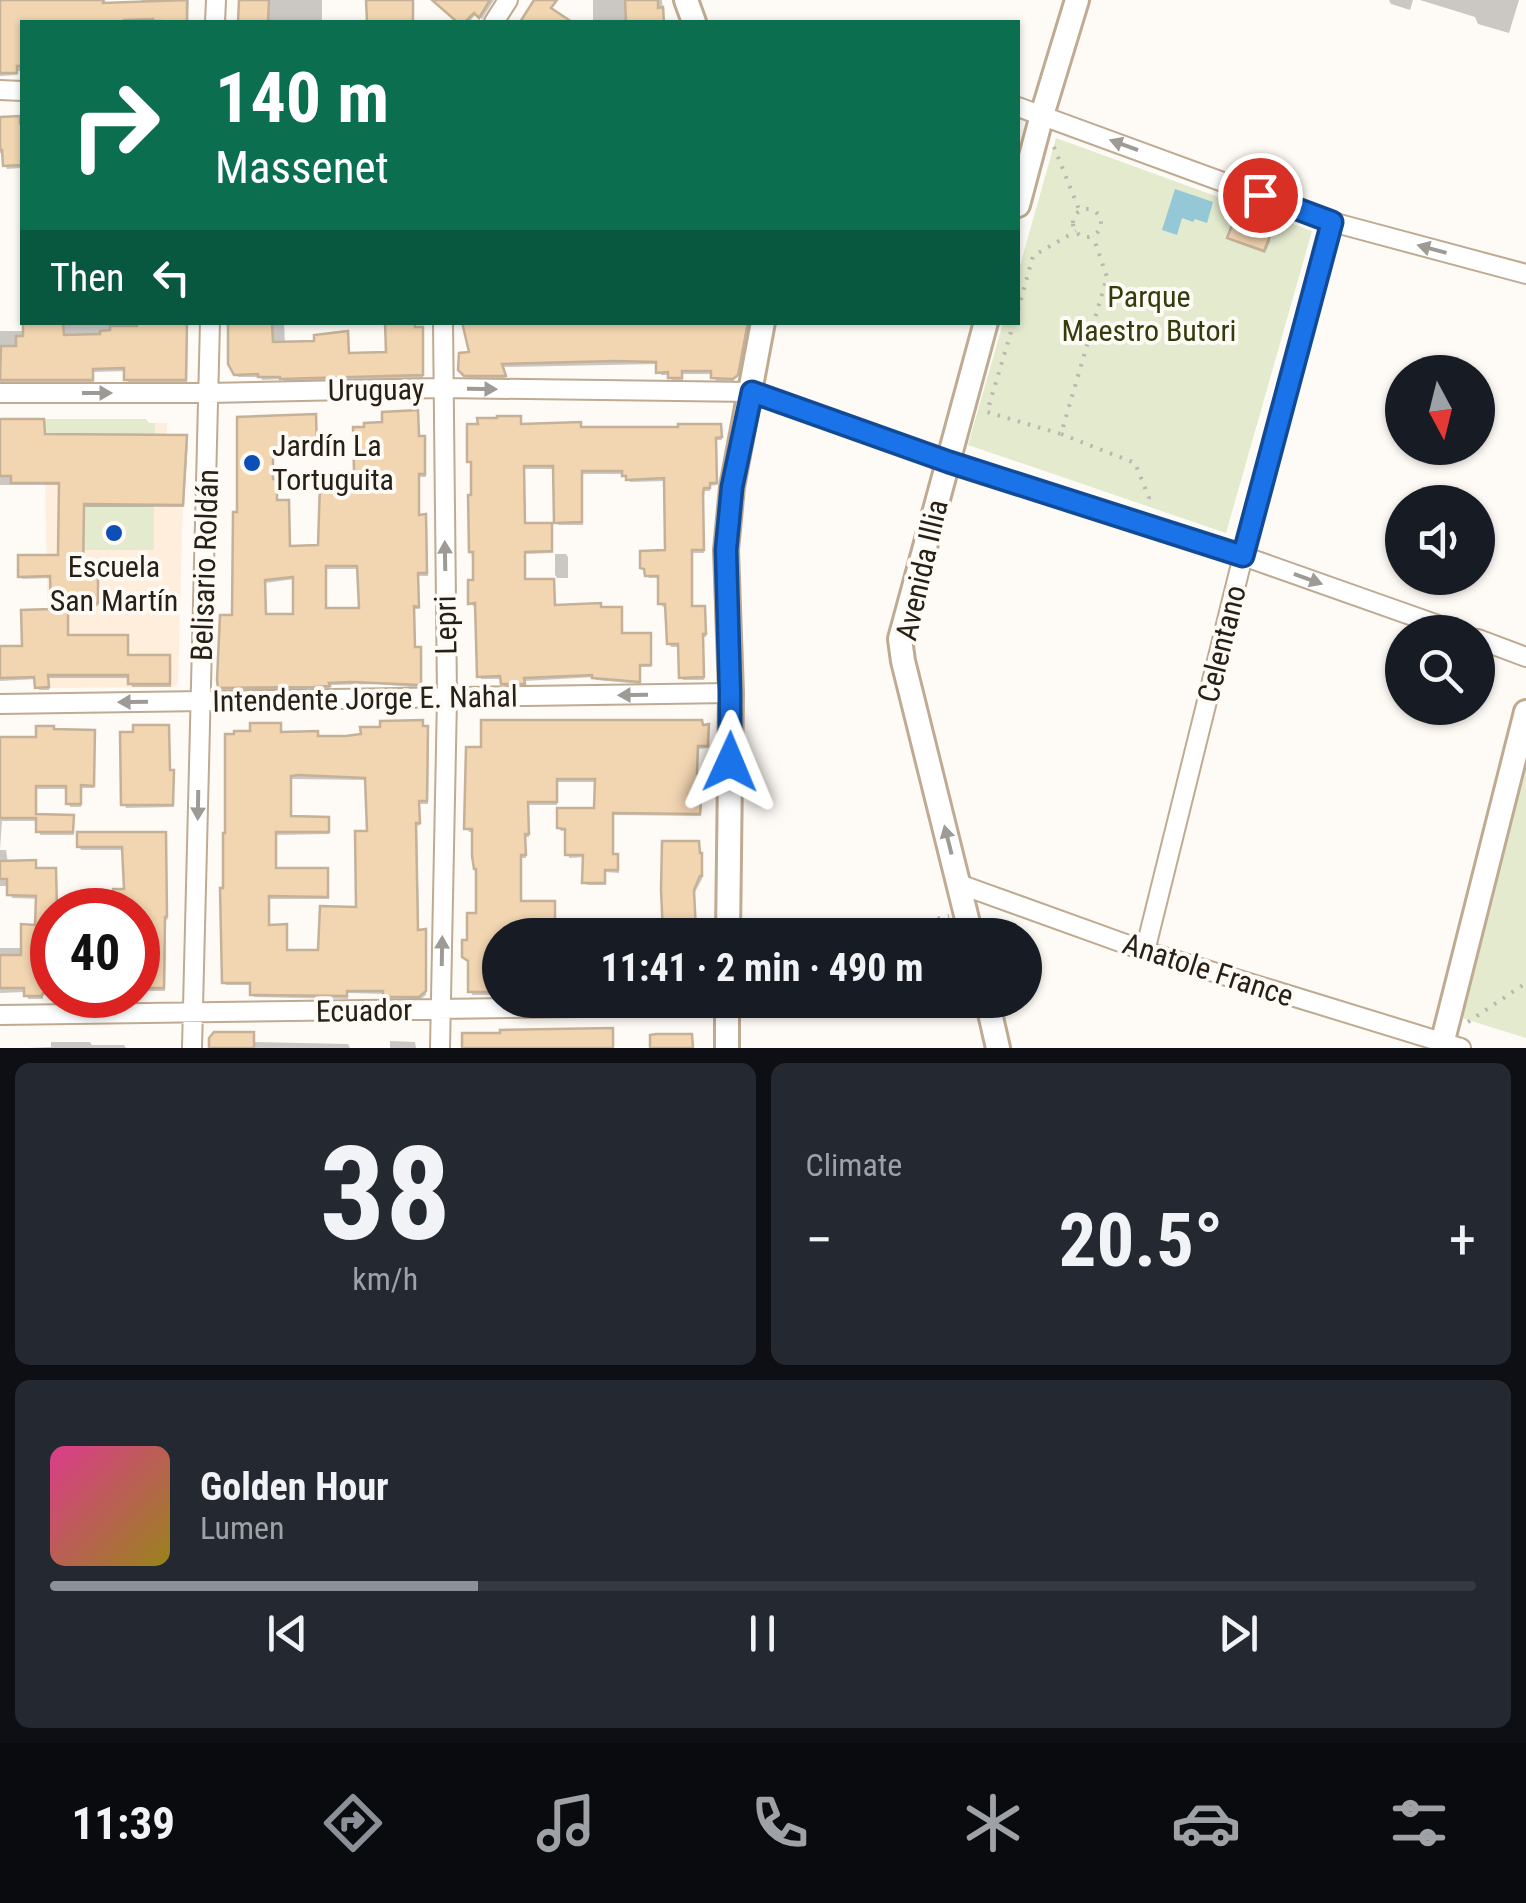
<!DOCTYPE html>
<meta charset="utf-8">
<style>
:root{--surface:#171b24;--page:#242831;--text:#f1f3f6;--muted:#9ea1a6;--line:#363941;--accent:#8c9099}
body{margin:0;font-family:"Roboto Condensed",sans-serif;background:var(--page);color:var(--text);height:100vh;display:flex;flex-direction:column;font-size:38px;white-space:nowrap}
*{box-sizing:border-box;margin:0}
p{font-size:32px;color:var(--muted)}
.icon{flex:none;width:55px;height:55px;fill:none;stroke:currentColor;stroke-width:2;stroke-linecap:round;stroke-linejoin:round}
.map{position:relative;height:1048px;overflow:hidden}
.drawer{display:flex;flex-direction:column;gap:15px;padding:15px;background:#0d0f14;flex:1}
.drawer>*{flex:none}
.hud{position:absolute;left:20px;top:20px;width:1000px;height:305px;border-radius:0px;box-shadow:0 2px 8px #0004;background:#0b6e4f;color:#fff;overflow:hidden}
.needle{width:65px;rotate:173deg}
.fabs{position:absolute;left:1385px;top:355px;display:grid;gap:20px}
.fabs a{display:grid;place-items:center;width:110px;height:110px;border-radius:50%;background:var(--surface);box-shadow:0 2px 8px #0004;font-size:50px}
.speed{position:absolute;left:30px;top:888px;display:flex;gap:20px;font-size:50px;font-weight:700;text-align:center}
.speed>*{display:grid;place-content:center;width:130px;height:130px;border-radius:50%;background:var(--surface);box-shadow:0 2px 8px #0004;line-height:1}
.speed .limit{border:15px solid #d22;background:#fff;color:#111}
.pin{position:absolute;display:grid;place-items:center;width:85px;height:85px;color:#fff;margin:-42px;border:5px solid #fff;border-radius:50%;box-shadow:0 2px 10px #0007}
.me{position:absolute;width:110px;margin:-55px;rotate:1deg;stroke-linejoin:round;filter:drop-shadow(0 0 8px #0008)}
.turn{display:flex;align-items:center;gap:35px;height:210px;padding:0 30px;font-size:45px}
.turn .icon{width:130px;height:130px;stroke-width:2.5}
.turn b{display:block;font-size:70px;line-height:85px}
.then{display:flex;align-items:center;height:95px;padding:0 30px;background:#0003;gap:20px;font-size:38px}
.big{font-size:75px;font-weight:700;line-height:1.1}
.drawer .card{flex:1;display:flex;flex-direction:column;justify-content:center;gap:15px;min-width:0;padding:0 35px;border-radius:15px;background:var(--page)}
.drawer .dial{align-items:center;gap:0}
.dial b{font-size:130px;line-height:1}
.song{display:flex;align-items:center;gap:30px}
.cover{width:120px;height:120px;border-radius:15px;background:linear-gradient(135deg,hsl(330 70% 55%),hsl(50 70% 35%))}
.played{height:10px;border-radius:5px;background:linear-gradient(90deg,var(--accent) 30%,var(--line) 30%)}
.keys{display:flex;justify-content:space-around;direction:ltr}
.heat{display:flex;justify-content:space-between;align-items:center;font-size:55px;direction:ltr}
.drawer .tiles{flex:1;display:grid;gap:15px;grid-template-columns:1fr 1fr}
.card:last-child{grid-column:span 2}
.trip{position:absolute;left:482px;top:918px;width:560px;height:100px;border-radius:50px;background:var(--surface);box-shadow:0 2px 8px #0004;font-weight:700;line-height:100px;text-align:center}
.tab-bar{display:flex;height:160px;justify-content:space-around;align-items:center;background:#090b0e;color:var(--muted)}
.tab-bar .icon{width:70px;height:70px}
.tab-bar .active{color:var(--accent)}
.tab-bar b{font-size:45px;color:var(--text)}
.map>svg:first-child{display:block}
</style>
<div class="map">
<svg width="1526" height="1048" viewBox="0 0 1526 1048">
<rect width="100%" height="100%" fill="#fefaf5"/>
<path fill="#feeedb" d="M44,419h102l3,4h18v12h20v29h-3l-6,219 -4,4 -125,1z"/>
<path fill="#e3eace" d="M1056,138l256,93 -86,302 -258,-88 35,-122 15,-1v-49z
M44,419h102l3,4h6v12l-110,-1z
M84,504l70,1v45h-71z
M1526,759v279l-64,-20z"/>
<path fill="#94c8d6" d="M1175,189l38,13 -6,21 -12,-4 -2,3 -11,-4 -5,17 -15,-5z"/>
<path fill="#0003" fill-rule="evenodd" d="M0,0h105l1,5 36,-1v-4h47l-1,22h-166v49h-5v4l-17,1z
M241,0h81v21h48l-1,-21h45v22h-173z
M433,0h61l-12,19 -6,-5 -7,8h-11z
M593,0h69l2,22h-94l23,-1z
M1389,0h24l-3,10 -19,-6z
M1420,0h99l-10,33 -31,-9 -3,-7z
M0,119h22v49l-15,1 -2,-4v-12h-5z
M1258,220l1,4 -3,9 12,5 2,3 -5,12 -33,-12 -2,-4z
M26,322h162l-1,61h-59l-2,-12 -33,1 1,12 -94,1v-54h26z
M233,322h51l1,22 32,-1 30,-9 3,21 38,-1 34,-25 1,50 -138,3 -2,-3 -21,1 -1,-3h-23l-8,-14z
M746,322l-12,59h-18l-2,-7h-31v7h-11l-2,-6h-9l-2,-11 -157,3 4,12 -38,-1 -7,-9z
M417,412l3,27h3l2,3 1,35h-7v40h6l2,3 1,56h-9v33h-5l1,41h4l2,3 1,35 -45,-4 -47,1v3l-107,3 -2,-4 13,-69 6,-104v-94l75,-3 2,34 -44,1 1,29 3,3 1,19 10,-1 2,4v43l31,-1 20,-62 15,-12 29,-49zM326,569h34l2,41h-35zM295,579l1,37 -30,1 -1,-34z
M520,418l2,8 60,4 138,-4 2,14h-5v45l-7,1v5h-5l-1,6v56h-12l1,55h11l2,3v26h-3l1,43h-21l-2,-3v-30h-10l-2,-4 -1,-36h-5l-2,-3 -1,-26h-11l-6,-10 25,-15 -1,-72 -37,1 -6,-8h-42l1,51h-25l-2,-56h-32l2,57 25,-1 2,3v25l-28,1v28h28l3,25 65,3 2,26h26l2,3v28h-11v17l-43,-4 -2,-3 -70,4v5h-20l-2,-7h-22l-3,-73h-5l-2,-3 4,-21 -4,-31 2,-53 -3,-36z
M0,422h43l2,14 141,1 2,3 -4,67h-100l-1,73 13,1 2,3v22h-29v31h58l1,20h41l2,30h-39l-2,-9h-81v12h-10l-2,-11 -37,2v-32l25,-1 28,-37v-33l-31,1 -1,-3 39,-19 1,-72h-61z
M555,554h11l2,3v21h-11l-2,-3z
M422,723l7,9 -1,72h-8v21l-3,1 2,106h6l2,3 -1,60 -5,4h-34l-2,-5 -37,-1v6l-94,-2 -1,-12h-27l-1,-3 27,-248 27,-9 2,9h36l2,4h27zM292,779l76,1 1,53 -10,76 -38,44 -34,-1 -17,-25 -1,-28h60l-2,-28h-50l-1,-36 53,-1 -2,-14 -36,-2z
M167,727l3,46 4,3v31l-48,1 -2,-4z
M708,727l1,21 -11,1v27h3l2,4 -2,36 -87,-1v42h3l2,3v13l-14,-1 1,13h-19l-2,-28 -16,1 -1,-27h-7l-2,-3 38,-17v-29h-39l-1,23h-29l1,32h-3v21h-4l-1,46h33l2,22h24l2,9h-82l-1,60h-27l-2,-32 -6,-7 14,-41 -3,-83h-6l-2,-4 2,-78z
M55,732l38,1 2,3 -1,52h-12l-1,19h-11l-2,-18h-31v28h36l1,18h-34l-2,-14h-36l-2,29h6l2,13h26l2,8 19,-1 2,30h4l2,4v6h-11v85l11,1 -20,-1v4h-15l-2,-7 -26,1v-45h23l15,-21 1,-28 -27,-1 -2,-12h-10v-150l3,4h36z
M164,834l2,4 2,81 -2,1 -1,71h-27v-81h-36l25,-19 -2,-41h-44l-2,-4z
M698,843l5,16 -1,20 -8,15 2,41h-30l-3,-45z
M253,1035l2,7 93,2 2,4h-139v-9z
M390,1041l25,1 1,6h-26z
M51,1042h39l2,3h32l2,3h-98l23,-1z"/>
<path fill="#f2d5b1" stroke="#c5b198" stroke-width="2.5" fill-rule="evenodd" d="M0,0h103v3l84,-3v22h-26v-1h-8v-2l-29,1v2h-102v44h-5v7h-17z
M239,0h30l-1,22h-30z
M366,0h47v22h-46z
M432,0h58l-11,18 -5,-5 -9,9h-8z
M534,0h23l-6,8 21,14h-52z
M625,0h33v8l5,-1 1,15h-38z
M20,116v7l2,-1v43l-19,1 -1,-16h-2v-33z
M1238,210l21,8 -4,12 15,6 -6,15 -37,-13z
M23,322h40l1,13 36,-1v-3l10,-1v-4h27v-4h50l-1,58h-62v-12l-31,1v11h-93l1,-34h15v-10h7z
M231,322h41l1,20 41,-1v-6l34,-4 1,22 37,-1 -1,-30h30v5h8v48l-143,4v-2h-22v-3l-24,1 -6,-11v-40z
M462,322h286l-10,53 -5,4 -22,-1v-7h-29v7h-14v-6l-12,1v-11l-41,-1 -113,3 4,12h-42l-6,-6 1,-17 10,-1z
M418,410l1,26h6v38h-6v41l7,-1 1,59h-9l1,34 -5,-1 1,41h6v38l-70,-3 -22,1 1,3 -16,1 -96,1 -1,-8 3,-65h12l1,-103h4v-95l79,-3 1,34 -44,1v30h4v21h12l1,46 28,-1 2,-61h19l-1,-12 16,-1 -1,-44h11v-4l18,-1v-10zM326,566h31l2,42h-33zM293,577v37h-27l-1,-34z
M497,416h24v8l60,-2v5h97v-3h43l1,13 -6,1 1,45h-7v5h-6l-1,4 1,58h-12v56h13l1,28h-3l1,43 -25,1 -1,-34h-11l-2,-40h-7v-28h-13l-1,-7 -4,-1v-17l25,-1 -1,-72 -38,2v-4h-4v-5h-40v51l-28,1 -1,-57h-29l1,57h27v28l-27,1v27h29l1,26 46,-2v4h21v26h29v32h-11v17l-48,-4v-3l-68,3 1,6h-24l-1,-8 -23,1 -2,-74 -7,1v-24h5v-28h-4l-1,-57h3v-33h-4v-38h11l-1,-6h20z
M0,419h44l1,15 142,1 -4,70 -99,-1 -1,74h15v25h-30v32h60v20h42v29h-42v-9h-80l1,12 -14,1 -1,-11 -34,1v-32h22l-1,-36 30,-1 -1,-33 -32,1v-22h40l1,-72h-48v-7h-11z
M423,720v6h5l-1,75h-8l1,22h-4l2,107 8,-1v62l-7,6h-36v-6h-36v5l-97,-1v-12h-28l-2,-95h3v-55h2v-99h9v-3h16v-8h31v9l37,-1v5h28l15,-2 -1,-7h20v-6zM298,775l67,3 2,53h-12l1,76 -36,-1 -2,44h-31v-26l-18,1v-29l59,1v-29h-52v-36h53v-15l-38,-1v-40z
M481,720h221l1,5 6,-1 -1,22h-10l-1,28h6l-3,40 -87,-1v41h5v16h-13v13h-23l1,-28h-18v-26l-8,-1v-20h37l1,-29h-38v23h-29l1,32h-4l1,21h-5v46h34v34h-55l-1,57h-31v-31l-6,-4v-17h5v-27h9v-44h-2l-2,-13v-27h-8l2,-82h15z
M133,725h36l1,45h4l-1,35h-52l-1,-73h13z
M36,726h18v3l41,1 -1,56 -13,-1v19h-15v-18h-30v28l38,1 -1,17h-37v-14h-36v-81h36z
M77,832h89l1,84 -2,1 -1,71h-26v-78h-39l1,-16h12l1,-5h11l-2,-42h-45z
M662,841h37l1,12h2v23h-2l-6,14 2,42h-5v2l-28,1 -2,-45z
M36,860v8h20l1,42h-5v83h-9l-1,3h-18v-8h-24v-33h21v-31l14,1 1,-29 -29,-1v-16h-7v-18z
M613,1028v20h-151v-15h38v-3z
M214,1032h40v16h-45v-10z
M656,1034h36l1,14h-43v-13z"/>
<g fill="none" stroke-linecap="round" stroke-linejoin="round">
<g stroke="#bfaa92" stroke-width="22">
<path id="minor" d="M215,22l1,-22
M494,22l14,-22
M0,90l22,1
M1018,107l314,115 194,52
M0,393h209l233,-5 310,4 197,70 294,94 215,76
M1478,639l48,18
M0,704l731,-11
M959,884l186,67 316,97
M1145,951l98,-395 89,-334
M0,1015l727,-10
M192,1048l18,-726
M440,1048l7,-350 -4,-376"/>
</g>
<g stroke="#bfaa92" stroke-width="28">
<path id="tertiary" d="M686,0l8,22
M1018,205l24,-90 35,-115
M728,935l3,-242 -5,-143 6,-63 31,-165
M971,935l-68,-274 -3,-22 86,-317
M727,1000v48
M987,1000l11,48
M1441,1048l85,-336"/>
</g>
<path stroke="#bbb6b0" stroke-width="4" stroke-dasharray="2.5 8" stroke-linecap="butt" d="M1054,147l26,65
M1073 223a14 14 0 1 1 28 0a14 14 0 1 1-28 0Z
M1018,310l15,-54 43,-25
M1014,322l-27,90 74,22 46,-157 -14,-41
M1061,434l74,29 14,35 -3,8
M866,935l83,-19
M1468,1022l58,-39"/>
<use href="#minor" stroke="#fff" stroke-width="18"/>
<use href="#tertiary" stroke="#fff" stroke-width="22"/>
</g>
<defs><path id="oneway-solid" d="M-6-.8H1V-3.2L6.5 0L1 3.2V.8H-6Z" transform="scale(2.5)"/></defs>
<g fill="#9e9b96">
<use href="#oneway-solid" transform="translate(1124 145) rotate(-160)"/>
<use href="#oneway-solid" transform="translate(1432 249) rotate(-165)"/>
<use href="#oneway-solid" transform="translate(482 389) rotate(1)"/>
<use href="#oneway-solid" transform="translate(97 393)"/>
<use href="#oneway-solid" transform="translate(445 556) rotate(-91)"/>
<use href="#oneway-solid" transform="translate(1308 579) rotate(20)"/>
<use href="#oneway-solid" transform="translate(633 695) rotate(179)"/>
<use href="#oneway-solid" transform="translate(133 702) rotate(179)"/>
<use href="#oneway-solid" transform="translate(198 805) rotate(91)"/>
<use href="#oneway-solid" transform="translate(948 840) rotate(-104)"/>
<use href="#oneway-solid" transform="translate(442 951) rotate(-89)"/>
</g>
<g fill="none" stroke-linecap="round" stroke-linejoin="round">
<g stroke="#114b97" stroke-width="25">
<path id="route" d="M730,762v-69l-4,-143 6,-63 20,-95 197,70 294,94 89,-334 -72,-27"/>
</g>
<use href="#route" stroke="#1a73e8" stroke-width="18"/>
</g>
<g fill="#0d4eb9" stroke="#fefaf5" stroke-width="4">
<circle cx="252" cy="463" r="10"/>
<circle cx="114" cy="533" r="10"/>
</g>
<g text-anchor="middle" stroke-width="8" stroke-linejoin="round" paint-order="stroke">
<g font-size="30" fill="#343c0b" stroke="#fefaf5">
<text x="1149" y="307">Parque<tspan x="1149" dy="34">Maestro Butori</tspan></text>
</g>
<g font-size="30" fill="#272016" stroke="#fefaf5">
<text transform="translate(376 390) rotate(-1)" y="10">Uruguay</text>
<text transform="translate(205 565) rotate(-88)" y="10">Belisario Roldán</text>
<text transform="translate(922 570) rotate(-77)" y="10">Avenida Illia</text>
<text transform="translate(446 625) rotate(-91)" y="10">Lepri</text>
<text transform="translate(1222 644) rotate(-76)" y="10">Celentano</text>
<text transform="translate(365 699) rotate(-1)" y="10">Intendente Jorge E. Nahal</text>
<text transform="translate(1208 970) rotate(18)" y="10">Anatole France</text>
<text transform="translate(364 1011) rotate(-1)" y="10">Ecuador</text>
</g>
<g font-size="30" fill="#272016" stroke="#fefaf5" text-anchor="start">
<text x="272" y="456">Jardín La<tspan x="272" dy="34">Tortuguita</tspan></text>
<text x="114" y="577" text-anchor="middle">Escuela<tspan x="114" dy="34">San Martín</tspan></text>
</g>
</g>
</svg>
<div class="fabs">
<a><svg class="needle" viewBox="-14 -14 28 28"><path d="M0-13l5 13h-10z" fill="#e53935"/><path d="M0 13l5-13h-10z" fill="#9ea1a6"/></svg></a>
<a><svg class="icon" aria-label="sound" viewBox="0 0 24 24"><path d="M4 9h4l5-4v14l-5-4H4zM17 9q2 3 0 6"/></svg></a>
<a><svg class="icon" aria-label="search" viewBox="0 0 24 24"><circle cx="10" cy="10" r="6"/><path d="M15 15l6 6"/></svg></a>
</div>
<div class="speed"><div class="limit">40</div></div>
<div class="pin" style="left:1260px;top:195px;background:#d93025"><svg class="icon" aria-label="arrive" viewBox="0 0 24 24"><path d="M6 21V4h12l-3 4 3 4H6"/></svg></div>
<svg class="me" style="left:730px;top:762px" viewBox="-20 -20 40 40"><path d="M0-17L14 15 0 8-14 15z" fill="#1a73e8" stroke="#fff" stroke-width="4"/></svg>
<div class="trip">11:41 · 2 min · 490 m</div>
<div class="hud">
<div class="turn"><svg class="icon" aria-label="right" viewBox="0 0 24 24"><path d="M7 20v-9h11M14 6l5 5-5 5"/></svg><div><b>140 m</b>Massenet</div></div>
<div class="then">Then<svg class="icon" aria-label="left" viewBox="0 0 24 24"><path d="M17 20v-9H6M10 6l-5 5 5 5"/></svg></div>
</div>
</div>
<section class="drawer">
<div class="tiles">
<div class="card dial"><b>38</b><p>km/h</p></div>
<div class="card"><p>Climate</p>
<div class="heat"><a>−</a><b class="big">20.5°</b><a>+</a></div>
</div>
<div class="card">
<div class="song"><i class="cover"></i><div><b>Golden Hour</b><p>Lumen</p></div></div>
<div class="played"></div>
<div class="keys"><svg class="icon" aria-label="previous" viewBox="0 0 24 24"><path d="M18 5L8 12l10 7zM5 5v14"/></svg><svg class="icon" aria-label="pause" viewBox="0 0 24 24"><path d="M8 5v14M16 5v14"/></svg><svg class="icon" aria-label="next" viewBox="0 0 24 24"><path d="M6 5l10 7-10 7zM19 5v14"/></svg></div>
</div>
</div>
</section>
<nav class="tab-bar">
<b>11:39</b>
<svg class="icon active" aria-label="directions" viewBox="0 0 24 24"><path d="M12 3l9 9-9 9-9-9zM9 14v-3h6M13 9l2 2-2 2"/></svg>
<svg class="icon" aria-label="music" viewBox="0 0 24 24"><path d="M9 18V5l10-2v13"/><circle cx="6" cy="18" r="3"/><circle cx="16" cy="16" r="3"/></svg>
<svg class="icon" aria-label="phone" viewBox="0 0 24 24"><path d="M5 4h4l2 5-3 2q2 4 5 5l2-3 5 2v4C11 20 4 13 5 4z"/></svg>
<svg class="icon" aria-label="climate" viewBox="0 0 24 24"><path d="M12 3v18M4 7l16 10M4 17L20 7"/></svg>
<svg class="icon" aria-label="car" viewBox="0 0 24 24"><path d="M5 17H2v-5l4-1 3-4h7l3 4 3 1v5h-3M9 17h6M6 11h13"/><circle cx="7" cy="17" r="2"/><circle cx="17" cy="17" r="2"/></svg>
<svg class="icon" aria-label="filters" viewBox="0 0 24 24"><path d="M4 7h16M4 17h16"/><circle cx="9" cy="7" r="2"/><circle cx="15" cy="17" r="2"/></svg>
</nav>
